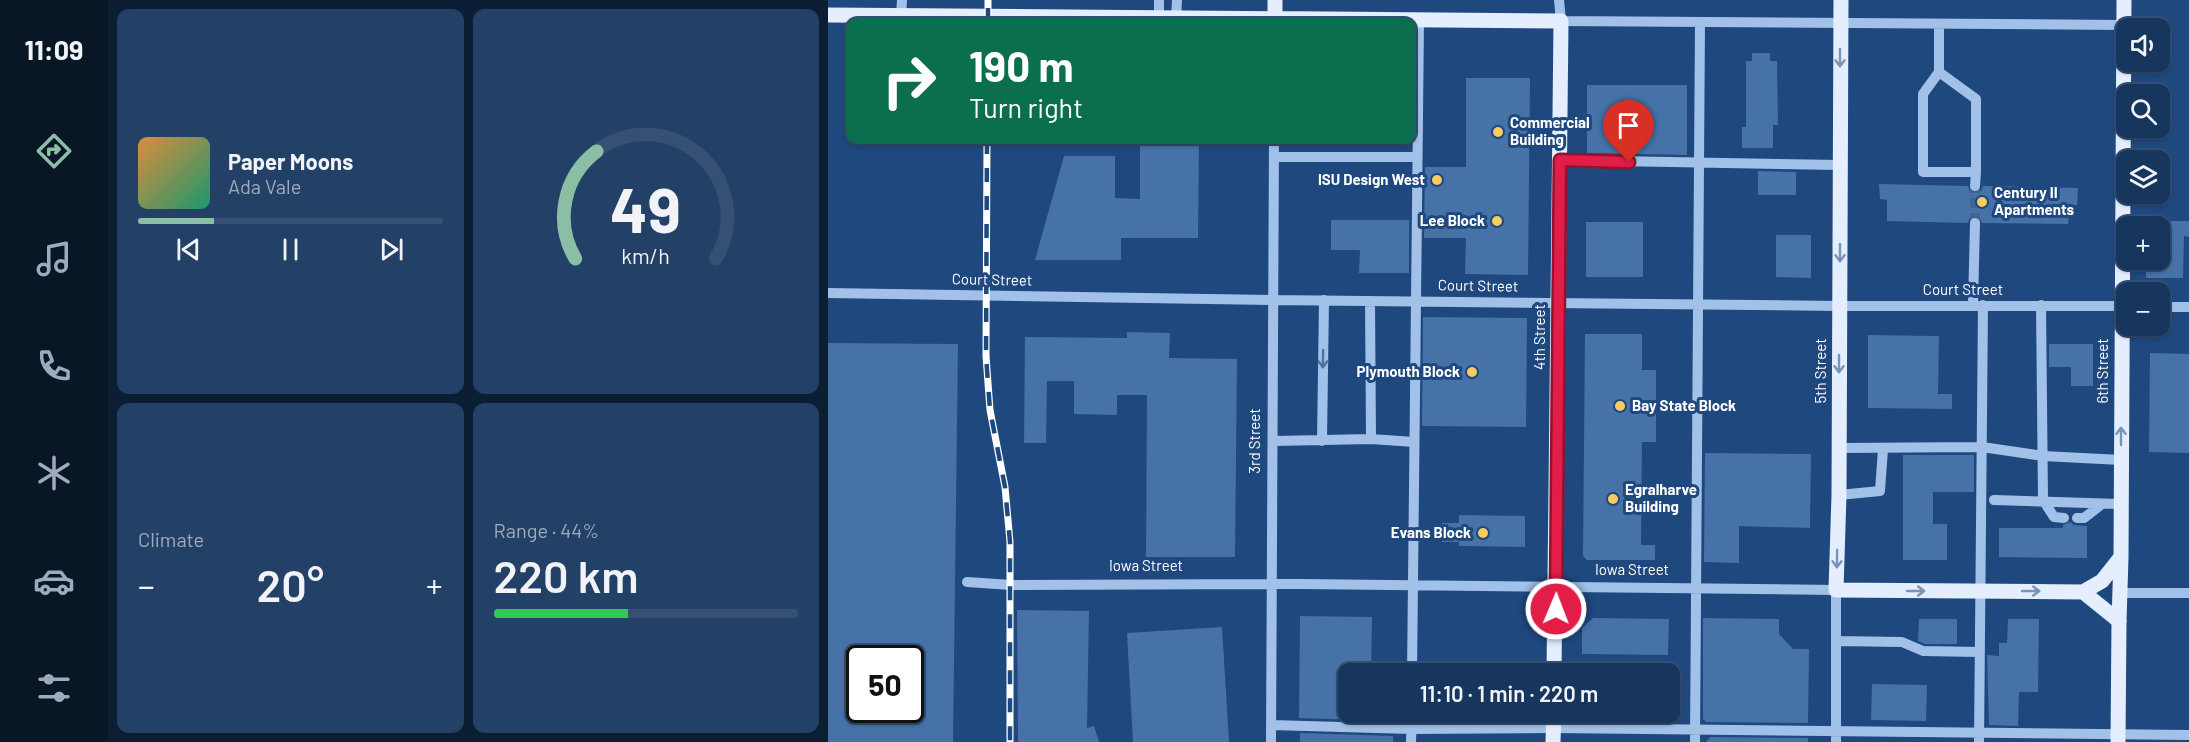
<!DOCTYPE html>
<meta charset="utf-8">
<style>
:root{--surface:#16365e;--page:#234167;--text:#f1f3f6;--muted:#9eabbc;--line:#355073;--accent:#8abfa5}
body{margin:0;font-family:Barlow,sans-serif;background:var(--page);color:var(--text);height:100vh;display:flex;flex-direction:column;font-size:22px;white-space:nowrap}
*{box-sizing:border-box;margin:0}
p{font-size:20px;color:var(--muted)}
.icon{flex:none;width:33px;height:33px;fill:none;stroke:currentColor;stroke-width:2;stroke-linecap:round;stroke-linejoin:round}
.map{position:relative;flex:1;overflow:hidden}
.sheet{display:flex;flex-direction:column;gap:9px;padding:9px;background:#0c1e34;width:720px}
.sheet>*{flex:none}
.guide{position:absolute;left:18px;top:18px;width:570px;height:126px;border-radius:12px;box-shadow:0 2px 4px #0004,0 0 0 2px var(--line);background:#0b6e4f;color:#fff;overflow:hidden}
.fabs{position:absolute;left:1288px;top:18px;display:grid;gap:12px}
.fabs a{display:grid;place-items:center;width:54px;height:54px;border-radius:12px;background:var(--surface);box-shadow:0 2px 4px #0004,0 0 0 2px var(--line);font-size:30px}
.speed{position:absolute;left:18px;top:645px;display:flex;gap:12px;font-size:30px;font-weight:700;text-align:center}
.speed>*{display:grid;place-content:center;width:78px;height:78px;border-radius:50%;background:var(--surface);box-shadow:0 2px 4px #0004,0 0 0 2px var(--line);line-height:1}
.speed .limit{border:3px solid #111;border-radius:9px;background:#fff;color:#111}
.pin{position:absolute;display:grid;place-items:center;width:51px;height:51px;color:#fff;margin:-62px -26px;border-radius:50% 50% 50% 0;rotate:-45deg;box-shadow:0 0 6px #0007}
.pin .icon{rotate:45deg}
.me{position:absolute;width:66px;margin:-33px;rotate:1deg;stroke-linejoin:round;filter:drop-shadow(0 0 4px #0008)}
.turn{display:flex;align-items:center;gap:21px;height:126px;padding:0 24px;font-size:27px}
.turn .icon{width:78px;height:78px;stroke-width:2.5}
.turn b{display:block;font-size:42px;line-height:51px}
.big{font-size:45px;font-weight:600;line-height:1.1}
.sheet .tile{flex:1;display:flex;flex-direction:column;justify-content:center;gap:9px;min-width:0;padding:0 21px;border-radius:12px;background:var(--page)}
.sheet .dial{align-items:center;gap:0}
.dial svg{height:156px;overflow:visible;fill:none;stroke:var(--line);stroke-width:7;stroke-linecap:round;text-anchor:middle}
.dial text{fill:var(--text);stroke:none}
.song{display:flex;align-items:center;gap:18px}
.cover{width:72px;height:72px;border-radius:9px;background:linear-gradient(135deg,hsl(30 70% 55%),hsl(160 70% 35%))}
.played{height:6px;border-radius:3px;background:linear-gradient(90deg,var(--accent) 25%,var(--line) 25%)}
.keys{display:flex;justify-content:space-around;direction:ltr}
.heat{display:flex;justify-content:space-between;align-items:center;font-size:33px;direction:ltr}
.charge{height:9px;border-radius:4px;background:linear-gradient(90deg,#34c759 44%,var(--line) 0)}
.sheet .tiles{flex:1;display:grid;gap:9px;grid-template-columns:repeat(2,1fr)}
.trip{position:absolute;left:510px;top:663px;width:342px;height:60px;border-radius:12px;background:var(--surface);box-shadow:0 2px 4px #0004,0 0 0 2px var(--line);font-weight:600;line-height:60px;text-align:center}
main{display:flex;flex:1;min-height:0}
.menu{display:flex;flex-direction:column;width:108px;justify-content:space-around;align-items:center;background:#091626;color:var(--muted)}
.menu .icon{width:42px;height:42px}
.menu .on{color:var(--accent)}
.menu b{font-size:27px;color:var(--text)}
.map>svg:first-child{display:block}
</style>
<main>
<nav class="menu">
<b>11:09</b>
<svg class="icon on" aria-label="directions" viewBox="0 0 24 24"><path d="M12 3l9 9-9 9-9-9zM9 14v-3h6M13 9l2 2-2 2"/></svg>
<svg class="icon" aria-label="music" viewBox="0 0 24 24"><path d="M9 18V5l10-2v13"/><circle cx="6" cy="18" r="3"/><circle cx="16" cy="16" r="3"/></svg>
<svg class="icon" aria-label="phone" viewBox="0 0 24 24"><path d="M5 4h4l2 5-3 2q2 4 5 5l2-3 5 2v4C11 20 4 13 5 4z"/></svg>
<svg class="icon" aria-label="climate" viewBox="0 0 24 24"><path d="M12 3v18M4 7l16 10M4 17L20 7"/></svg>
<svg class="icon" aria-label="car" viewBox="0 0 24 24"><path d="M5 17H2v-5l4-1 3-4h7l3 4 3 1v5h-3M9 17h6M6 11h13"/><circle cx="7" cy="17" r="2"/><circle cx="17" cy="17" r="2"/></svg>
<svg class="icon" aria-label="filters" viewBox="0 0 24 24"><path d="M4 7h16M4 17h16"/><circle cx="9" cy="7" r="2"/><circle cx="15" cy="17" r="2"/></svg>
</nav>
<section class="sheet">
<div class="tiles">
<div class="tile">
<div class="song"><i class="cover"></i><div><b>Paper Moons</b><p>Ada Vale</p></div></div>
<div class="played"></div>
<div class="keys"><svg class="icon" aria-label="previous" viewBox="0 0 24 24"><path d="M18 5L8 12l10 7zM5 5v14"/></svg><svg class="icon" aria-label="pause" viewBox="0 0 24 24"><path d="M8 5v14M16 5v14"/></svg><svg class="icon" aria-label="next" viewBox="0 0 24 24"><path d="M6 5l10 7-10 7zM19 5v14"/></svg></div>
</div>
<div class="tile dial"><svg viewBox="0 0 100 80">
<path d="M14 69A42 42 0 1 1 86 69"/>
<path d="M14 69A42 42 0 0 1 25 14" stroke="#8abfa5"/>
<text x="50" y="56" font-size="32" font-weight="700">49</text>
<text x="50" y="72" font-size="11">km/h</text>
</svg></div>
<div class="tile"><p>Climate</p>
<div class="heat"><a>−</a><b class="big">20°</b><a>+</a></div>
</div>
<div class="tile"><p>Range · 44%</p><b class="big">220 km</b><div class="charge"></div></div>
</div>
</section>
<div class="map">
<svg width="1361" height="742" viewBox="0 0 1361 742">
<rect width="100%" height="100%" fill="#1e487e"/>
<path fill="#4672a8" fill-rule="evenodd" d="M924,53h18v8h7l1,64h-5v23h-31v-21h4v-66h6z
M638,78h64l-2,197 -63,-1 1,-36h-42l1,-71h41z
M759,85h100v70l-100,-2z
M312,140h59l-1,98h-77v22h-86l29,-104h51v42l25,1z
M930,171l38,1v23h-38z
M1051,184l89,2 2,6 5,1 6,-2 2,-5 95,2 -1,17h-7l-2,19 -86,-1 -3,-6 -4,-1 -6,3 -1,4 -81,-2v-21l-7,-1z
M503,220h78v53h-50l1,-23h-29z
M1332,221h29v16l-5,-1 -1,42h-37v-18h14z
M758,222h57v55h-57z
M948,235h35v43l-35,-1z
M595,317l104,1 -1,109 -104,-1z
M299,332l43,1 -1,25 68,1 -2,198h-89l1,-162h-30v20l-43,-1v-33h-27l-1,62h-22l1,-106 102,1z
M757,334h57v36h14v72h-14l-1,103h14v15h-68l-4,-4z
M1040,335l71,1 -1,58h14v15l-84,-1z
M0,343l130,1 -5,398h-125zM32,658h50v52h-50z
M1221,344h44v42h-22v-19h-22z
M1322,353l39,1v99l-40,-1z
M877,453l106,1 -1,74 -71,-2v37l-35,-1z
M1075,455h71v37h-41v32h14v36h-44z
M631,515l66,1v31l-66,-1v-4h-17v-19h17z
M1242,522l4,3 13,1v32l-88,-1v-29h64v-3z
M189,610l72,1 -2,117 7,-2 5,16h-81z
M472,616l72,1 -1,57h-23v38h45v9l-94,-3z
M765,618l76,1 -1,36 -86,-1v-26z
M875,618l76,1v15l14,15h16l-1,74 -102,-1 -3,-3z
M1091,619h38v25h-32l-7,-3z
M1180,619h31l-1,73h-19l-1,34 -29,-1 -2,-70 12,1v-13h8z
M394,627l7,115h-96l-6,-109z
M1044,684l55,1 -1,36 -55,-1z
M472,733l93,3v6h-93z
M882,737l98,1v4h-102z"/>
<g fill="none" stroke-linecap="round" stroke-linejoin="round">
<path stroke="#406391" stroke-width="10" stroke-dasharray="10 5" stroke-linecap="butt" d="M1147,223v-37"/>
<path stroke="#a2c1e8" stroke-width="10" d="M731,0l2,21 563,4
M73,16l1,-16
M331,19v-19
M348,19l1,-19
M1111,72l37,27v73h-53v-78l16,-22v-48
M446,157h143
M732,160l280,5
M1147,186l1,-14
M0,293l445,7 566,6h288
M542,301l1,138 43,3
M1145,305l2,-82
M1213,305l2,195 11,17 10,1
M1332,307h29
M445,441l98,-2
M494,441l2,-141
M1011,448l143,-1 61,9 78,4
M1011,495l41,-4 3,-42
M1166,500l126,4
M1249,518h7l18,-14
M139,582l44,3 290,-1 535,6v152
M1292,593h69
M1008,641l66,1 21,9 57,1
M584,674l7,-653
M443,725l140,4 142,-1 636,7
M443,742l3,-602
M583,742l1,-30
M867,742l5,-720
M1151,742l4,-437"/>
<path stroke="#e4eefe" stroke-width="15" d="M1013,0l-2,495 -3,95 247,2 19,-11 19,-24
M0,15l733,6 -7,653
M447,20v-20
M1255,592l36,29
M1291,621l2,-64 3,-557
M725,742l1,-30"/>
<g stroke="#fff" stroke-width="7">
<path id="rail" d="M160,22v-22
M159,140l-1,216 4,54 15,77 5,55v200"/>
</g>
<use href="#rail" stroke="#1e487e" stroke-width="4.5" stroke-dasharray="14" stroke-linecap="butt"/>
<path stroke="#e4eefe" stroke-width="15" d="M1290,742l1,-121"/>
</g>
<defs><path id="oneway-shaft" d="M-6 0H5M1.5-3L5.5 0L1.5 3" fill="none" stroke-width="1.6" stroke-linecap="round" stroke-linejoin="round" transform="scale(1.5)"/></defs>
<g stroke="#7793b8">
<use href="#oneway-shaft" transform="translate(1012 58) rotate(90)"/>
<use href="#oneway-shaft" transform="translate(1012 253) rotate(90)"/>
<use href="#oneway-shaft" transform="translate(1011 364) rotate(90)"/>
<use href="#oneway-shaft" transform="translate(1293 436) rotate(-90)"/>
<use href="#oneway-shaft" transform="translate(1009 559) rotate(91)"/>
<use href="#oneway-shaft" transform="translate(1088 591)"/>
<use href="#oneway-shaft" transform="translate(1203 591)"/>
</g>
<use stroke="#4c72a3" href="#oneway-shaft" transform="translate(495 359) rotate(91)"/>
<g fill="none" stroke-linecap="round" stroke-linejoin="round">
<g stroke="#92132f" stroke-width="15">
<path id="route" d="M728,609l4,-449 69,2"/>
</g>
<use href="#route" stroke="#e11d48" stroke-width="10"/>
</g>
<g fill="#f7cc61" stroke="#1e487e" stroke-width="2">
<circle cx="670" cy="132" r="6"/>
<circle cx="609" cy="180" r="6"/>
<circle cx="1154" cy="202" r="6"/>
<circle cx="669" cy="221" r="6"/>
<circle cx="644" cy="372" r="6"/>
<circle cx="792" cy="406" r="6"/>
<circle cx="785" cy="499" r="6"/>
<circle cx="655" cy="533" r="6"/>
</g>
<g text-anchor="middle" stroke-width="6" stroke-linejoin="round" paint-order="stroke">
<g font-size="15" font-weight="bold" fill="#fff" stroke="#1e487e" text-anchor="start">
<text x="682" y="128">Commercial<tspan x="682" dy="17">Building</tspan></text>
<text x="597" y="185" text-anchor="end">ISU Design West</text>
<text x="1166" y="198">Century II<tspan x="1166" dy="17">Apartments</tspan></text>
<text x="657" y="226" text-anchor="end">Lee Block</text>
<text x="632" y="377" text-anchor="end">Plymouth Block</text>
<text x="804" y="411">Bay State Block</text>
<text x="797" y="495">Egralharve<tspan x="797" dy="17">Building</tspan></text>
<text x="643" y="538" text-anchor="end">Evans Block</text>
</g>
<g font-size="15" fill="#fff" stroke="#1e487e">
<text transform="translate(164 280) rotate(1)" y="5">Court Street</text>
<text transform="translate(650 286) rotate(1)" y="5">Court Street</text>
<text x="1135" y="295">Court Street</text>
<text transform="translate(712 337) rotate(-90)" y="5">4th Street</text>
<text transform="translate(993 371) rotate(-90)" y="5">5th Street</text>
<text transform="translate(1275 371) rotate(-90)" y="5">6th Street</text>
<text transform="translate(427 441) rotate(-90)" y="5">3rd Street</text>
<text x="318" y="571">Iowa Street</text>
<text x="804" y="575">Iowa Street</text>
</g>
</g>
</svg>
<div class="fabs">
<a><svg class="icon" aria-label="sound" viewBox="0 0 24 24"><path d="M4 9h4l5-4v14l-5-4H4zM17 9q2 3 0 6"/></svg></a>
<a><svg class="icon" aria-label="search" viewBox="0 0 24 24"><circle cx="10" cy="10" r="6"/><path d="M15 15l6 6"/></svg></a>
<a><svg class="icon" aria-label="layers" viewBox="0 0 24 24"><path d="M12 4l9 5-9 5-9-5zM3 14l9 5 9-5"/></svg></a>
<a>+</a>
<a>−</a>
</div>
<div class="speed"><div class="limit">50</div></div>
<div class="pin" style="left:801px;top:162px;background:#d93025"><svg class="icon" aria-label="arrive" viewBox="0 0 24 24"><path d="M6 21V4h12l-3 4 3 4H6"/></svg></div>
<svg class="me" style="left:728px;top:609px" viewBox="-20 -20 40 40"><circle r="17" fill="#e11d48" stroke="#fff" stroke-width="3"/><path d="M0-11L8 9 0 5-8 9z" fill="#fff"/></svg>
<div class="trip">11:10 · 1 min · 220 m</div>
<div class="guide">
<div class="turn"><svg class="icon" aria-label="right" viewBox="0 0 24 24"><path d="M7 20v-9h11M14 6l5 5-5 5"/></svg><div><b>190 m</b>Turn right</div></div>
</div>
</div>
</main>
